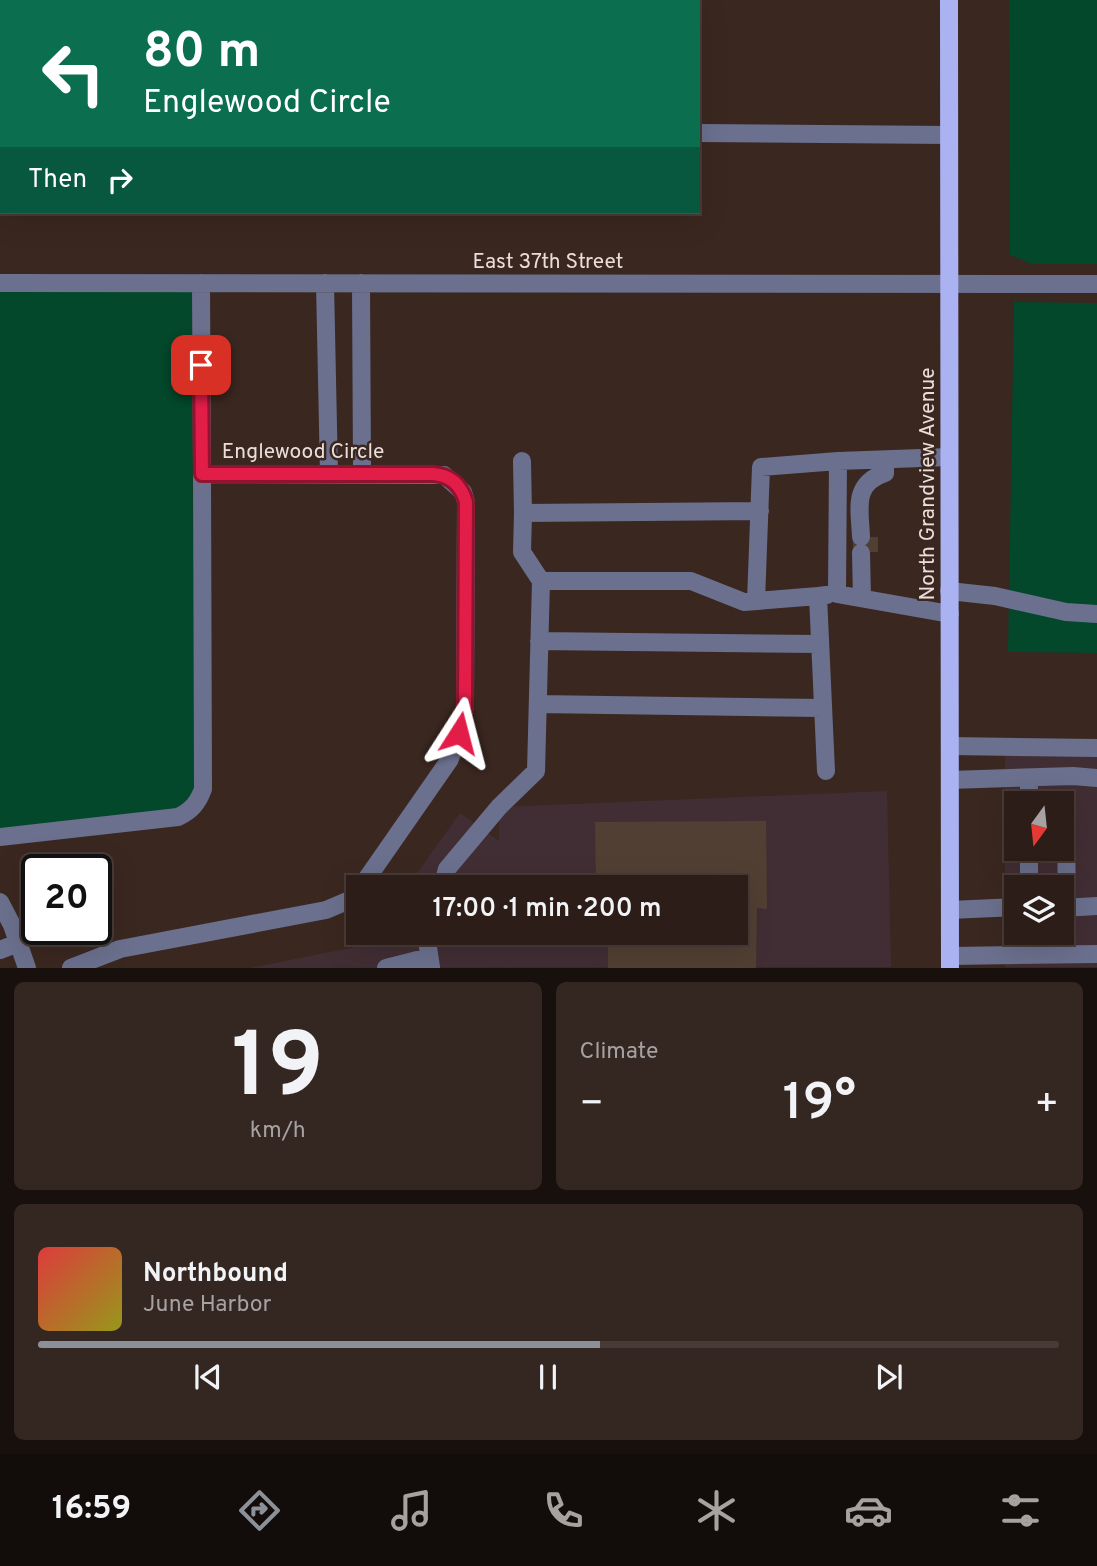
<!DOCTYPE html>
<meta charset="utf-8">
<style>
:root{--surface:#2c1d18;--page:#342621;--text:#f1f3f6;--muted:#a6a2a2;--line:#483b37;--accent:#8c9099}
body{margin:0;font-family:Overpass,sans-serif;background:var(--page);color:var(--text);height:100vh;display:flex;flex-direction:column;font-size:26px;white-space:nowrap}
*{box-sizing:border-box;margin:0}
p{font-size:23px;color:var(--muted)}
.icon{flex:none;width:38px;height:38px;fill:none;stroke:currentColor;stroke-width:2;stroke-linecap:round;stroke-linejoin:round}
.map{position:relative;height:968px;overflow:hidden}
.drawer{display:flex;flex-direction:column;gap:14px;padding:14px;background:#18100d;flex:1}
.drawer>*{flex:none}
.guide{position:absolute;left:0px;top:0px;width:700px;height:214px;box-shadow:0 7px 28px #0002,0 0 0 2px var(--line);background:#0b6e4f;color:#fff;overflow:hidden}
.needle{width:46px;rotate:195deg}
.controls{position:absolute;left:1004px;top:791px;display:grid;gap:14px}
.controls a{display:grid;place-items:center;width:70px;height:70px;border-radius:0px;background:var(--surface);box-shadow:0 7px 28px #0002,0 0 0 2px var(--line);font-size:35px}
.speed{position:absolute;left:21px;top:854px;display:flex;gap:14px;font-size:35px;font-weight:700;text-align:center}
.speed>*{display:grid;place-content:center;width:91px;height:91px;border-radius:50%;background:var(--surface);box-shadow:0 7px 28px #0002,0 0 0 2px var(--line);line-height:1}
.speed .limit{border:4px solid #111;border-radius:10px;background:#fff;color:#111}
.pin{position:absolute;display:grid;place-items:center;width:60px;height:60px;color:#fff;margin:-30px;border-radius:14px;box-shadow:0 4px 10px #0006}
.me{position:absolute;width:77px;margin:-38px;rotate:9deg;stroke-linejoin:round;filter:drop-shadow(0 0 5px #0008)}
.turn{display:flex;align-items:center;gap:24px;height:147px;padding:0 28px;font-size:32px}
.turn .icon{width:91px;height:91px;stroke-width:2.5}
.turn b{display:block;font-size:49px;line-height:60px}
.then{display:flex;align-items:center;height:66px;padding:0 28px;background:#0003;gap:14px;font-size:26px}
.big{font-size:52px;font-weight:600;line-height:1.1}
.drawer .card{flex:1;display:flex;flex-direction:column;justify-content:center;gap:10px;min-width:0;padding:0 24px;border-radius:10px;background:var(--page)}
.drawer .dial{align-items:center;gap:0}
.dial b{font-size:91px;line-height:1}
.song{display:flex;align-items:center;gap:21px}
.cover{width:84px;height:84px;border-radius:10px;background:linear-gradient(135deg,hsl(0 70% 55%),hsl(60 70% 35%))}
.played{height:7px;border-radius:4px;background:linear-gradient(90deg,var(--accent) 55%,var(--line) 55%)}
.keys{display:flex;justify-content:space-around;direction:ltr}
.heat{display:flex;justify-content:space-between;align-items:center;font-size:38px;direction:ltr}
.drawer .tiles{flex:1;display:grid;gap:14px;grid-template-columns:1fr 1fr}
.card:last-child{grid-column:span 2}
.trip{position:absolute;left:346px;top:875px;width:402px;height:70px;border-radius:0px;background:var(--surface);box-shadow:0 7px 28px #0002,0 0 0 2px var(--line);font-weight:600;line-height:70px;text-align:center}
.tabs{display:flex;height:112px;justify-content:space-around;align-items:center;background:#120c0a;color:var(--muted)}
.tabs .icon{width:49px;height:49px}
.tabs .current{color:var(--accent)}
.tabs b{font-size:32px;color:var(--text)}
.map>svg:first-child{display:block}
</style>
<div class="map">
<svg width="1097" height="968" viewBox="0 0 1097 968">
<rect width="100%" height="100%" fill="#3a2720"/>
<path fill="#412e34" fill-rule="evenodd" d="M1005,744h92v223h-92zM1017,803h45v46h-45zM1017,887h45v46h-45z
M887,791l4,176 -641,1 115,-23 9,-12h363v-46h-330l53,-74 39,28v-34z"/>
<path fill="#03482b" d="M1009,0h88v264h-65l-22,-9z
M0,283h192l2,531 -194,23z
M1014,302l83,1v350l-89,-1z"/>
<path fill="#513f33" d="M853,537h25v15h-25z
M766,821l1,88 -10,-1 -1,60h-148v-35h129v-46h-141l-1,-65z"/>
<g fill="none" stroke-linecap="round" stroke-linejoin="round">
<path stroke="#6b708e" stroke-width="18" d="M0,132h2
M698,133l251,2
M0,283l1097,1
M201,283l1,191
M325,283l4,192
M361,283l1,191
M949,457l-111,4 -1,133 113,20
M522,461l1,52
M861,537c-1,-28 -9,-53 24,-64v-13
M861,553l1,45
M541,581l-19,-29 1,-39 237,-2
M949,591l46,5 71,16 31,2
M756,601l5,-134 77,-6
M539,641l281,3
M538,704l285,4
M950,746l147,2
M826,771l-8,-175 9,-1
M1029,778v25
M950,780l123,-4 24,2
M1066,826l1,83
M0,837l178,-20c13,-6 20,-14 25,-28l-1,-315 242,1 19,17 3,10 -1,204 -6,26 -9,27 -89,128
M1029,849v38
M442,887l5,-18 52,-62 37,-36 5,-190h150l53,21 74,-6
M0,902l12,23 15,43
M1062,908l35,-2
M950,910l67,-3
M429,933l-2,8 4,26
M0,950l18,-7
M950,956l147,-2
M71,968l49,-19 206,-39 26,-11 7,-9
M386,968l43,-11"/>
<path stroke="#aab2f1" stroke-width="18" d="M949,0l1,968"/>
</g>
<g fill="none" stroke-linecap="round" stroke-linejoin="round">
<g stroke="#92132f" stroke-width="18">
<path id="route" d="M201,365l1,109h231c17,1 28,11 33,28l-1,204 -6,27"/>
</g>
<use href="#route" stroke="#e11d48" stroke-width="12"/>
</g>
<g text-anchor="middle" stroke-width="5" stroke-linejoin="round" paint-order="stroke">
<g font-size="21" fill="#ebdeda" stroke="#3a2720">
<text x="548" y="268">East 37th Street</text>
<text x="303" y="458">Englewood Circle</text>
<text transform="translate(927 484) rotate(-90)" y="7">North Grandview Avenue</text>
</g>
</g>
</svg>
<div class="controls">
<a><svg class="needle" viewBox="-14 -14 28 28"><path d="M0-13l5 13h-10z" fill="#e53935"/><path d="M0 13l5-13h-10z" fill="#a6a2a2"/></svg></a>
<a><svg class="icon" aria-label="layers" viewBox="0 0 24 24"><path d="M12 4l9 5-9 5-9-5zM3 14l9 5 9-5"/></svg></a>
</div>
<div class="speed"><div class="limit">20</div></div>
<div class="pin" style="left:201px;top:365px;background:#d93025"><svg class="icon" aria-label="arrive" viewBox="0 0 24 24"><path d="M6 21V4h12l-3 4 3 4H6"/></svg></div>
<svg class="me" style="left:459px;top:733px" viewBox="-20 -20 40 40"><path d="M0-17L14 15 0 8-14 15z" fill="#e11d48" stroke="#fff" stroke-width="4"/></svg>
<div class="trip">17:00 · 1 min · 200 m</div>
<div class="guide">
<div class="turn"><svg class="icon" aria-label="left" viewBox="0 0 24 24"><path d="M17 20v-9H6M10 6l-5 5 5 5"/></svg><div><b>80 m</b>Englewood Circle</div></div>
<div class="then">Then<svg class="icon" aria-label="right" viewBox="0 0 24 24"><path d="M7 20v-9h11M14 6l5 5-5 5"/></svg></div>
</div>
</div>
<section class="drawer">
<div class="tiles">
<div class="card dial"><b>19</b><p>km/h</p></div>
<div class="card"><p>Climate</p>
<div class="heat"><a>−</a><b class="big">19°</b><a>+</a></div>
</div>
<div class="card">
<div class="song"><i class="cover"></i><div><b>Northbound</b><p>June Harbor</p></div></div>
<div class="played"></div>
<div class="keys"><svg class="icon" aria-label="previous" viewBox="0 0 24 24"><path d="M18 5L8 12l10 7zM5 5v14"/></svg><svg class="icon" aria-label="pause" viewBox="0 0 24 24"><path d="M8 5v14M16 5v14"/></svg><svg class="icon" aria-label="next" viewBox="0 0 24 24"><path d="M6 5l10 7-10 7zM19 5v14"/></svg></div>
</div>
</div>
</section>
<nav class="tabs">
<b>16:59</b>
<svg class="icon current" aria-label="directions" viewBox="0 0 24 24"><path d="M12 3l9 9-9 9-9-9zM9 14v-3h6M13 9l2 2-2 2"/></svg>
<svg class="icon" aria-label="music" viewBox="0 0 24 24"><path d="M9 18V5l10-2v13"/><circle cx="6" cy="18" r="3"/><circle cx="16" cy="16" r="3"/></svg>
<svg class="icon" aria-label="phone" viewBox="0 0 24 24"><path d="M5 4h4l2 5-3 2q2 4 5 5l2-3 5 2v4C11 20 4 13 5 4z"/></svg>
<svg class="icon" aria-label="climate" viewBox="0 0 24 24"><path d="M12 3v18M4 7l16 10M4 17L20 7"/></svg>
<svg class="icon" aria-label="car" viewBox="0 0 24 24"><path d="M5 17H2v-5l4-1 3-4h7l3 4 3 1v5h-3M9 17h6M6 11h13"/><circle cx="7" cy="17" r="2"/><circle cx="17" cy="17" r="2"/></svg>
<svg class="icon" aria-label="filters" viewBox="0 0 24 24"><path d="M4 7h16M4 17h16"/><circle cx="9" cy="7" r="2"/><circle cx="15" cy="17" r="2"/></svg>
</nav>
